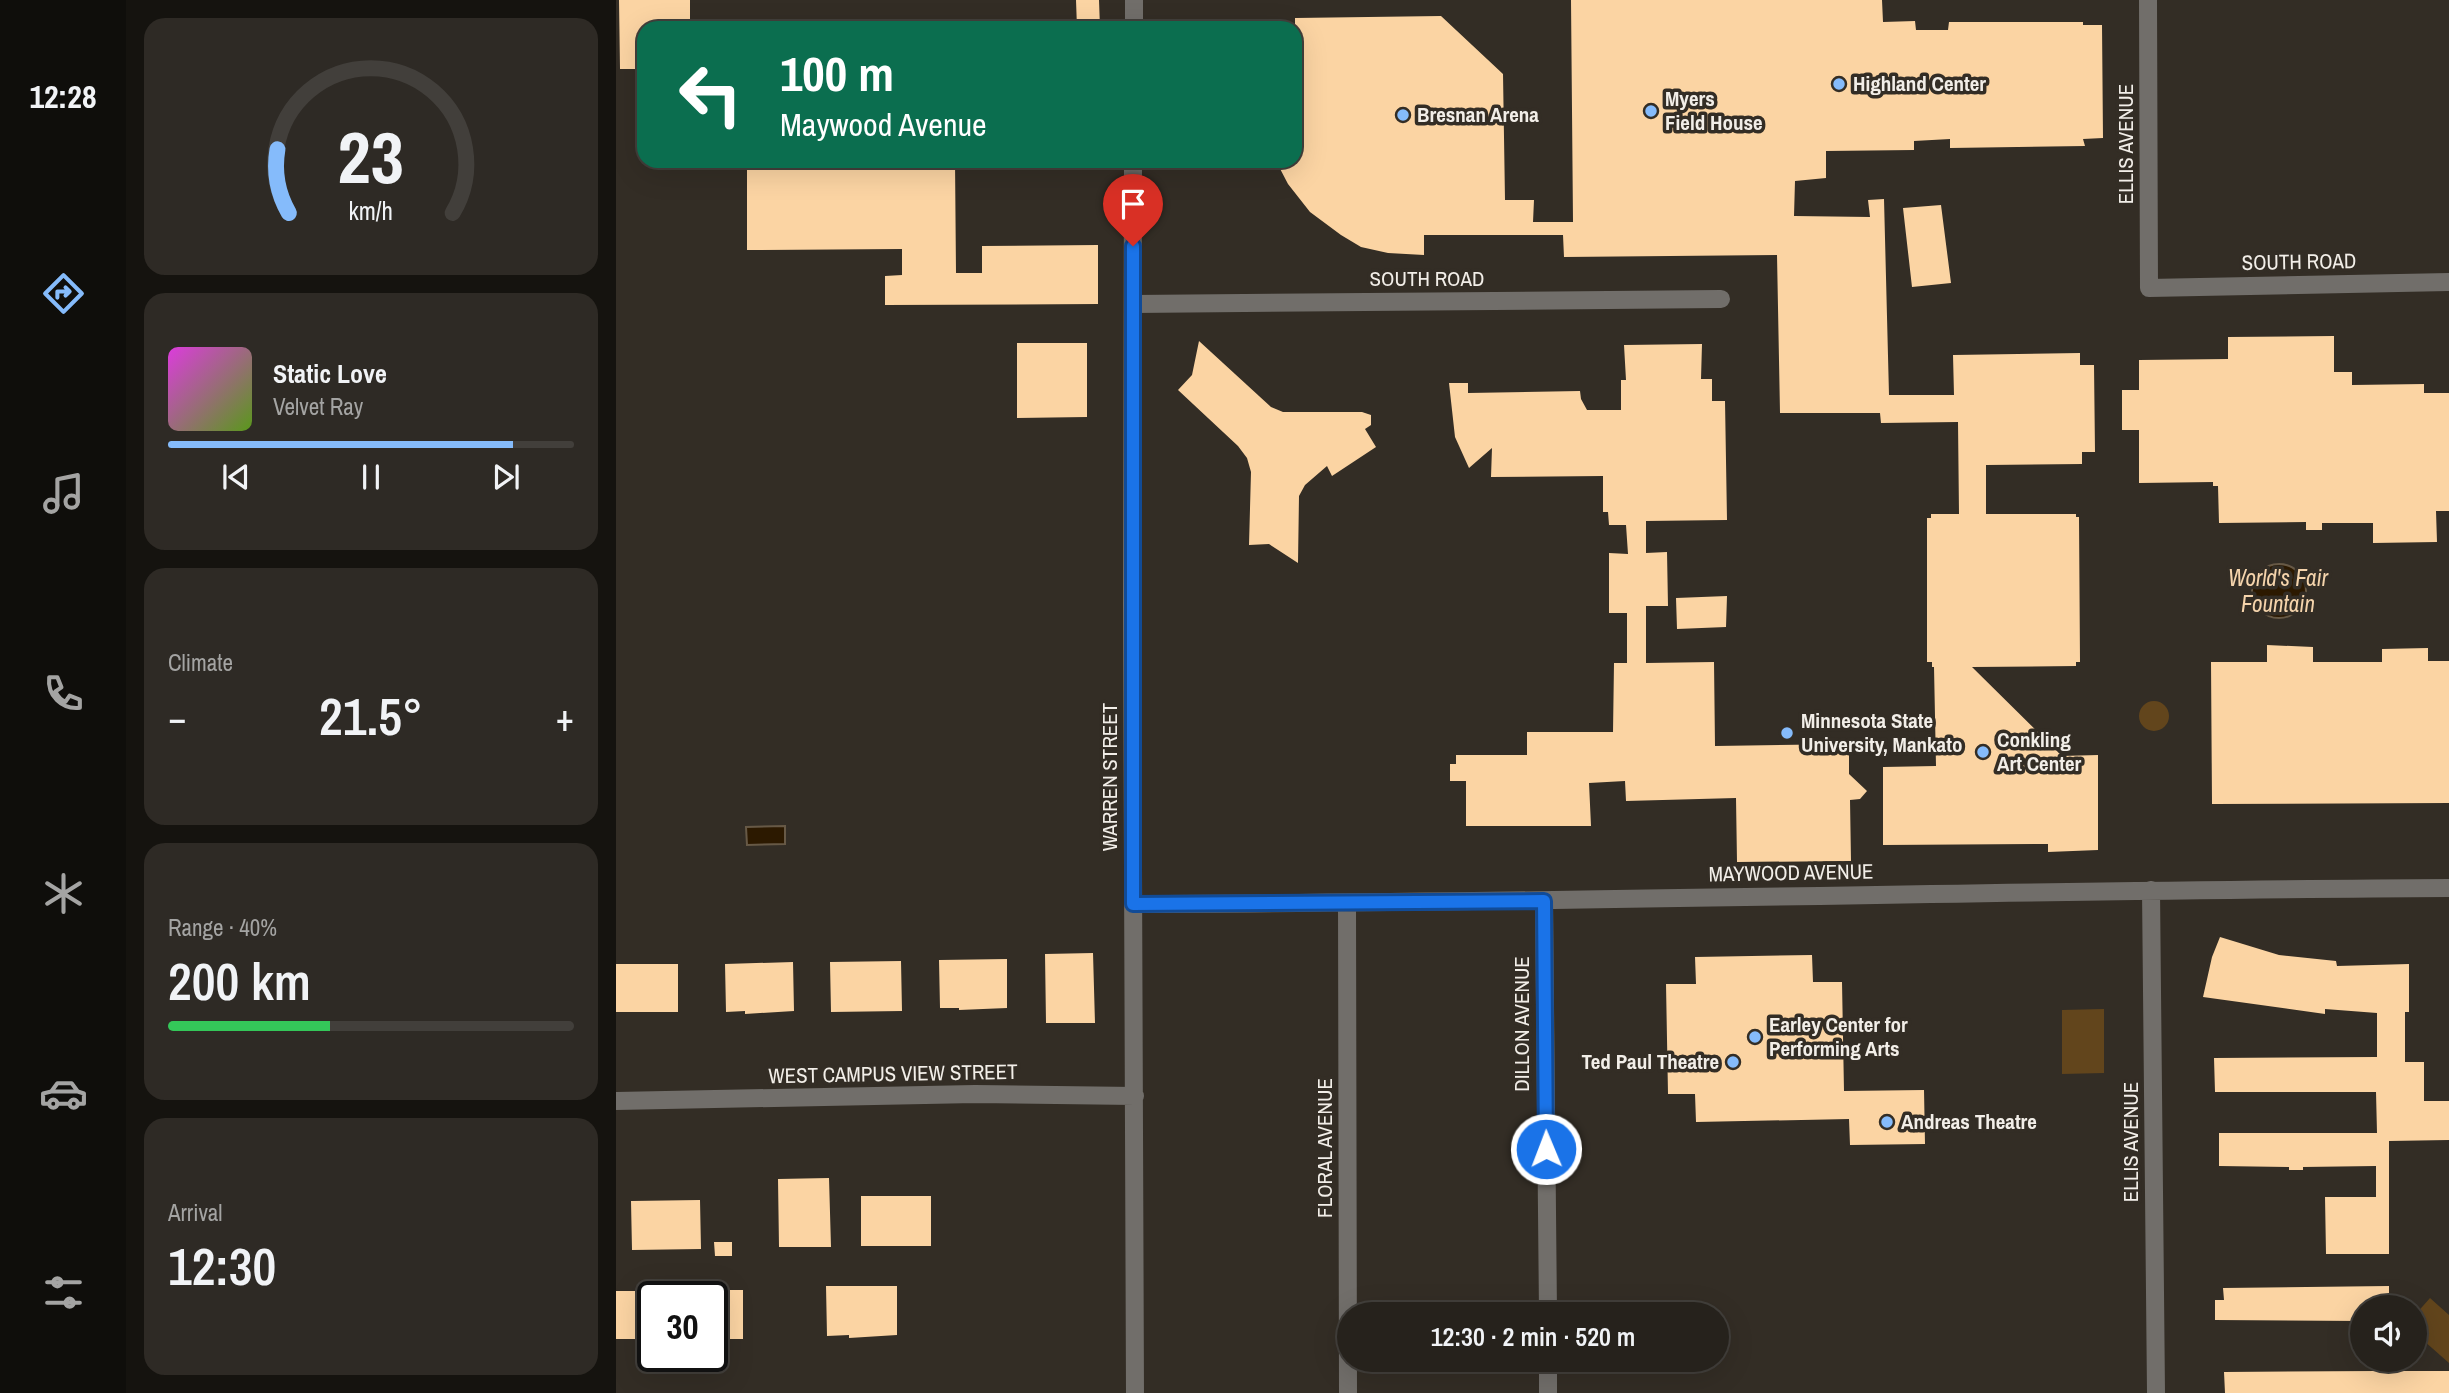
<!DOCTYPE html>
<meta charset="utf-8">
<style>
:root{--surface:#26221c;--page:#2e2a25;--text:#f1f3f6;--muted:#a4a4a3;--line:#423f3b;--accent:#85bbfb}
body{margin:0;font-family:"Archivo Narrow",sans-serif;background:var(--page);color:var(--text);height:100vh;display:flex;flex-direction:column;font-size:26px;white-space:nowrap}
*{box-sizing:border-box;margin:0}
p{font-size:23px;color:var(--muted)}
.icon{flex:none;width:38px;height:38px;fill:none;stroke:currentColor;stroke-width:2;stroke-linecap:round;stroke-linejoin:round}
.map{position:relative;flex:1;overflow:hidden}
.sheet{display:flex;flex-direction:column;gap:18px;padding:18px;background:#15130f;width:490px}
.sheet>*{flex:none}
.banner{position:absolute;left:21px;top:21px;width:665px;height:147px;border-radius:21px;box-shadow:0 7px 28px #0002,0 0 0 2px var(--line);background:#0b6e4f;color:#fff;overflow:hidden}
.tools{position:absolute;left:1734px;top:1295px;display:grid;gap:14px}
.tools a{display:grid;place-items:center;width:77px;height:77px;border-radius:50%;background:var(--surface);box-shadow:0 7px 28px #0002,0 0 0 2px var(--line);font-size:35px}
.speed{position:absolute;left:21px;top:1281px;display:flex;gap:14px;font-size:35px;font-weight:700;text-align:center}
.speed>*{display:grid;place-content:center;width:91px;height:91px;border-radius:50%;background:var(--surface);box-shadow:0 7px 28px #0002,0 0 0 2px var(--line);line-height:1}
.speed .limit{border:4px solid #111;border-radius:10px;background:#fff;color:#111}
.pin{position:absolute;display:grid;place-items:center;width:60px;height:60px;color:#fff;margin:-72px -30px;border-radius:50% 50% 50% 0;rotate:-45deg;box-shadow:0 0 7px #0007}
.pin .icon{rotate:45deg}
.me{position:absolute;width:77px;margin:-38px;rotate:359deg;stroke-linejoin:round;filter:drop-shadow(0 0 5px #0008)}
.turn{display:flex;align-items:center;gap:24px;height:147px;padding:0 28px;font-size:32px}
.turn .icon{width:91px;height:91px;stroke-width:2.5}
.turn b{display:block;font-size:49px;line-height:60px}
.big{font-size:52px;font-weight:600;line-height:1.1}
.sheet .tile{flex:1;display:flex;flex-direction:column;justify-content:center;gap:10px;min-width:0;padding:0 24px;border-radius:21px;background:var(--page)}
.sheet .dial{align-items:center;gap:0}
.dial svg{height:182px;overflow:visible;fill:none;stroke:var(--line);stroke-width:7;stroke-linecap:round;text-anchor:middle}
.dial text{fill:var(--text);stroke:none}
.song{display:flex;align-items:center;gap:21px}
.cover{width:84px;height:84px;border-radius:10px;background:linear-gradient(135deg,hsl(300 70% 55%),hsl(90 70% 35%))}
.played{height:7px;border-radius:4px;background:linear-gradient(90deg,var(--accent) 85%,var(--line) 85%)}
.keys{display:flex;justify-content:space-around;direction:ltr}
.heat{display:flex;justify-content:space-between;align-items:center;font-size:38px;direction:ltr}
.charge{height:10px;border-radius:5px;background:linear-gradient(90deg,#34c759 40%,var(--line) 0)}
.trip{position:absolute;left:721px;top:1302px;width:392px;height:70px;border-radius:35px;background:var(--surface);box-shadow:0 7px 28px #0002,0 0 0 2px var(--line);font-weight:600;line-height:70px;text-align:center}
main{display:flex;flex:1;min-height:0}
.dock{display:flex;flex-direction:column;width:126px;justify-content:space-around;align-items:center;background:#0f0e0b;color:var(--muted)}
.dock .icon{width:49px;height:49px}
.dock .active{color:var(--accent)}
.dock b{font-size:32px;color:var(--text)}
.map>svg:first-child{display:block}
</style>
<main>
<nav class="dock">
<b>12:28</b>
<svg class="icon active" aria-label="directions" viewBox="0 0 24 24"><path d="M12 3l9 9-9 9-9-9zM9 14v-3h6M13 9l2 2-2 2"/></svg>
<svg class="icon" aria-label="music" viewBox="0 0 24 24"><path d="M9 18V5l10-2v13"/><circle cx="6" cy="18" r="3"/><circle cx="16" cy="16" r="3"/></svg>
<svg class="icon" aria-label="phone" viewBox="0 0 24 24"><path d="M5 4h4l2 5-3 2q2 4 5 5l2-3 5 2v4C11 20 4 13 5 4z"/></svg>
<svg class="icon" aria-label="climate" viewBox="0 0 24 24"><path d="M12 3v18M4 7l16 10M4 17L20 7"/></svg>
<svg class="icon" aria-label="car" viewBox="0 0 24 24"><path d="M5 17H2v-5l4-1 3-4h7l3 4 3 1v5h-3M9 17h6M6 11h13"/><circle cx="7" cy="17" r="2"/><circle cx="17" cy="17" r="2"/></svg>
<svg class="icon" aria-label="filters" viewBox="0 0 24 24"><path d="M4 7h16M4 17h16"/><circle cx="9" cy="7" r="2"/><circle cx="15" cy="17" r="2"/></svg>
</nav>
<section class="sheet">
<div class="tile dial"><svg viewBox="0 0 100 80">
<path d="M14 69A42 42 0 1 1 86 69"/>
<path d="M14 69A42 42 0 0 1 9 41" stroke="#85bbfb"/>
<text x="50" y="56" font-size="32" font-weight="700">23</text>
<text x="50" y="72" font-size="11">km/h</text>
</svg></div>
<div class="tile">
<div class="song"><i class="cover"></i><div><b>Static Love</b><p>Velvet Ray</p></div></div>
<div class="played"></div>
<div class="keys"><svg class="icon" aria-label="previous" viewBox="0 0 24 24"><path d="M18 5L8 12l10 7zM5 5v14"/></svg><svg class="icon" aria-label="pause" viewBox="0 0 24 24"><path d="M8 5v14M16 5v14"/></svg><svg class="icon" aria-label="next" viewBox="0 0 24 24"><path d="M6 5l10 7-10 7zM19 5v14"/></svg></div>
</div>
<div class="tile"><p>Climate</p>
<div class="heat"><a>−</a><b class="big">21.5°</b><a>+</a></div>
</div>
<div class="tile"><p>Range · 40%</p><b class="big">200 km</b><div class="charge"></div></div>
<div class="tile"><p>Arrival</p><b class="big">12:30</b></div>
</section>
<div class="map">
<svg width="1833" height="1393" viewBox="0 0 1833 1393">
<rect width="100%" height="100%" fill="#332d25"/>
<path fill="#62451c" d="M1523 716a15 15 0 1 1 30 0a15 15 0 1 1-30 0Z
M1488,1009v64l-42,1v-64z
M1814,1298l19,17v48l-34,-30v-18z"/>
<path fill="#2c1900" stroke="#675946" stroke-width="2" d="M1636 591a27 27 0 1 1 54 0a27 27 0 1 1-54 0Z
M169,826v18l-38,1 -1,-18z"/>
<path fill="#fbd4a3" d="M3,0h71v28h-46v41h-24z
M460,0h23l1,28h-23z
M955,0h311l1,22 32,-1 1,9h32l1,-8h134v3h19l1,113 -20,1 2,7 -135,2v-9l-36,2v9l-88,1v27l-31,3 -1,35 76,1 -2,-17 16,-1 5,196h65l-1,-40 127,-2v12h14l1,87h-13v12l-96,1v49h90v3h3l1,145h-4v4l-104,1 90,89 36,-1v95l-50,2v-8l-165,1v-78l53,-1 -2,-99h-2v-5h-5v-144h4v-4h28l-1,-92 -77,1 -1,-10h-100l-3,-158 -213,2 -1,-22h-139v20l-36,-2 -27,-6 -20,-12 -31,-23 -22,-28 -12,-23h19v-143l146,-2 62,58 2,126h29l-1,22h40z
M131,161h208l1,112h26v-27l116,-1v59l-213,1v-29l17,-1v-26l-155,1z
M1325,205l10,78 -39,4 -9,-79z
M1718,336v36h18v13l72,-1v9h25v118h-13l1,31 -64,1v-20h-51v7h-16v-8l-87,1 -1,-37h-5v-4l-74,1v-53h-17v-40h17v-30l89,-1v-22z
M583,341l72,66 12,5h79l9,3v10l-6,4 11,18 -44,29 -5,-10 -22,19 -6,11 -1,67 -29,-19 -20,1 2,-73 -4,-14 -9,-12 -60,-56 14,-15z
M401,343h70v74l-70,1z
M1086,344l-1,35h11v22h13l2,119 -81,1v32l21,-1 1,54h-22v57l68,-1 1,84 134,-2v30l18,17 -7,8 -10,1 1,61 -114,1 -1,-64 -110,3 -1,-20 -36,2 2,43h-125v-45h-16v-17h6v-9h71v-23h86l1,-69h13v-50h-18v-60l19,1 -2,-29h-17l-1,-13h-5v-36l-112,1 1,-29 -23,20 -14,-31 -6,-54h19v10l112,-2 1,8 6,11h34v-30h5l-2,-35z
M1111,596l-1,31 -49,2 -1,-31z
M1651,645l46,2v15h69v-13l46,-1v13h21v142l-237,1 -1,-142h56z
M1604,937l59,18 57,6 1,5 72,-2v48h-4v50h19v39h25v39l-60,1v113h-63l-1,-57h51v-31l-73,1v3h-14v-3l-70,-1v-33h158l-1,-41h-161l-1,-34 163,-1v-44l-52,-4v5l-122,-17 9,-40z
M477,953l2,70h-49l-1,-69z
M1196,955l1,27h29l2,109 80,-1 1,54 -75,1 -1,-26 -153,3 -1,-28h-27l-2,-110h30l-1,-27z
M391,959v49l-48,2v-2h-19l-1,-48z
M285,961l1,50 -71,1 -1,-50z
M177,962l1,49 -49,3v-3l-19,1 -1,-48z
M0,964h62v48h-62z
M213,1178l2,69h-52l-1,-68z
M245,1196h70v50h-70z
M84,1200l1,49 -69,1 -1,-49z
M98,1242h18v14h-17z
M210,1286h71v49l-48,3v-3l-22,1z
M1773,1286v21h-27v14l-147,-1v-20h9l-1,-12z
M96,1290h31v49h-31z
M0,1291h21l-1,48h-20z
M1761,1360h13v11h59v22h-224l-1,-21 153,-1z"/>
<g fill="none" stroke-linecap="round" stroke-linejoin="round">
<path stroke="#716e6a" stroke-width="18" d="M1532,0l1,288 300,-6
M518,28v-28
M517,161l-1,444 3,788
M517,304l588,-5
M1535,890l5,503
M928,901l4,413
M731,903l1,490
M517,904c439,-1 877,-14 1316,-16
M0,1101l359,-7 160,2
M932,1360v33"/>
</g>
<g fill="none" stroke-linecap="round" stroke-linejoin="round">
<g stroke="#114b97" stroke-width="18">
<path id="route" d="M517,246v658l411,-3 2,248"/>
</g>
<use href="#route" stroke="#1a73e8" stroke-width="12"/>
</g>
<g fill="#85bbfb" stroke="#332d25" stroke-width="2.5">
<circle cx="1223" cy="84" r="7"/>
<circle cx="1035" cy="111" r="7"/>
<circle cx="787" cy="115" r="7"/>
<circle cx="1171" cy="733" r="7"/>
<circle cx="1367" cy="752" r="7"/>
<circle cx="1139" cy="1037" r="7"/>
<circle cx="1117" cy="1062" r="7"/>
<circle cx="1271" cy="1122" r="7"/>
</g>
<g text-anchor="middle" stroke-width="7" stroke-linejoin="round" paint-order="stroke">
<g font-size="21" font-weight="bold" fill="#f2eee8" stroke="#332d25" text-anchor="start">
<text x="1237" y="91">Highland Center</text>
<text x="1049" y="106">Myers<tspan x="1049" dy="24">Field House</tspan></text>
<text x="801" y="122">Bresnan Arena</text>
<text x="1185" y="728">Minnesota State<tspan x="1185" dy="24">University, Mankato</tspan></text>
<text x="1381" y="747">Conkling<tspan x="1381" dy="24">Art Center</tspan></text>
<text x="1153" y="1032">Earley Center for<tspan x="1153" dy="24">Performing Arts</tspan></text>
<text x="1103" y="1069" text-anchor="end">Ted Paul Theatre</text>
<text x="1285" y="1129">Andreas Theatre</text>
</g>
<g font-size="21" fill="#f2eee8" stroke="#332d25">
<text transform="translate(1510 144) rotate(-90)" y="7">ELLIS AVENUE</text>
<text transform="translate(1683 262) rotate(-1)" y="7">SOUTH ROAD</text>
<text x="811" y="286">SOUTH ROAD</text>
<text transform="translate(494 777) rotate(-90)" y="7">WARREN STREET</text>
<text transform="translate(1175 873) rotate(-1)" y="7">MAYWOOD AVENUE</text>
<text transform="translate(906 1024) rotate(-90)" y="7">DILLON AVENUE</text>
<text transform="translate(277 1074) rotate(-1)" y="7">WEST CAMPUS VIEW STREET</text>
<text transform="translate(1515 1142) rotate(-90)" y="7">ELLIS AVENUE</text>
<text transform="translate(709 1148) rotate(-90)" y="7">FLORAL AVENUE</text>
</g>
<g font-size="23" font-style="italic" fill="#f5d4ac" stroke="#332d25">
<text x="1662" y="586">World's Fair<tspan x="1662" dy="26">Fountain</tspan></text>
</g>
</g>
</svg>
<div class="tools">
<a><svg class="icon" aria-label="sound" viewBox="0 0 24 24"><path d="M4 9h4l5-4v14l-5-4H4zM17 9q2 3 0 6"/></svg></a>
</div>
<div class="speed"><div class="limit">30</div></div>
<div class="pin" style="left:517px;top:246px;background:#d93025"><svg class="icon" aria-label="arrive" viewBox="0 0 24 24"><path d="M6 21V4h12l-3 4 3 4H6"/></svg></div>
<svg class="me" style="left:930px;top:1149px" viewBox="-20 -20 40 40"><circle r="17" fill="#1a73e8" stroke="#fff" stroke-width="3"/><path d="M0-11L8 9 0 5-8 9z" fill="#fff"/></svg>
<div class="trip">12:30 · 2 min · 520 m</div>
<div class="banner">
<div class="turn"><svg class="icon" aria-label="left" viewBox="0 0 24 24"><path d="M17 20v-9H6M10 6l-5 5 5 5"/></svg><div><b>100 m</b>Maywood Avenue</div></div>
</div>
</div>
</main>
